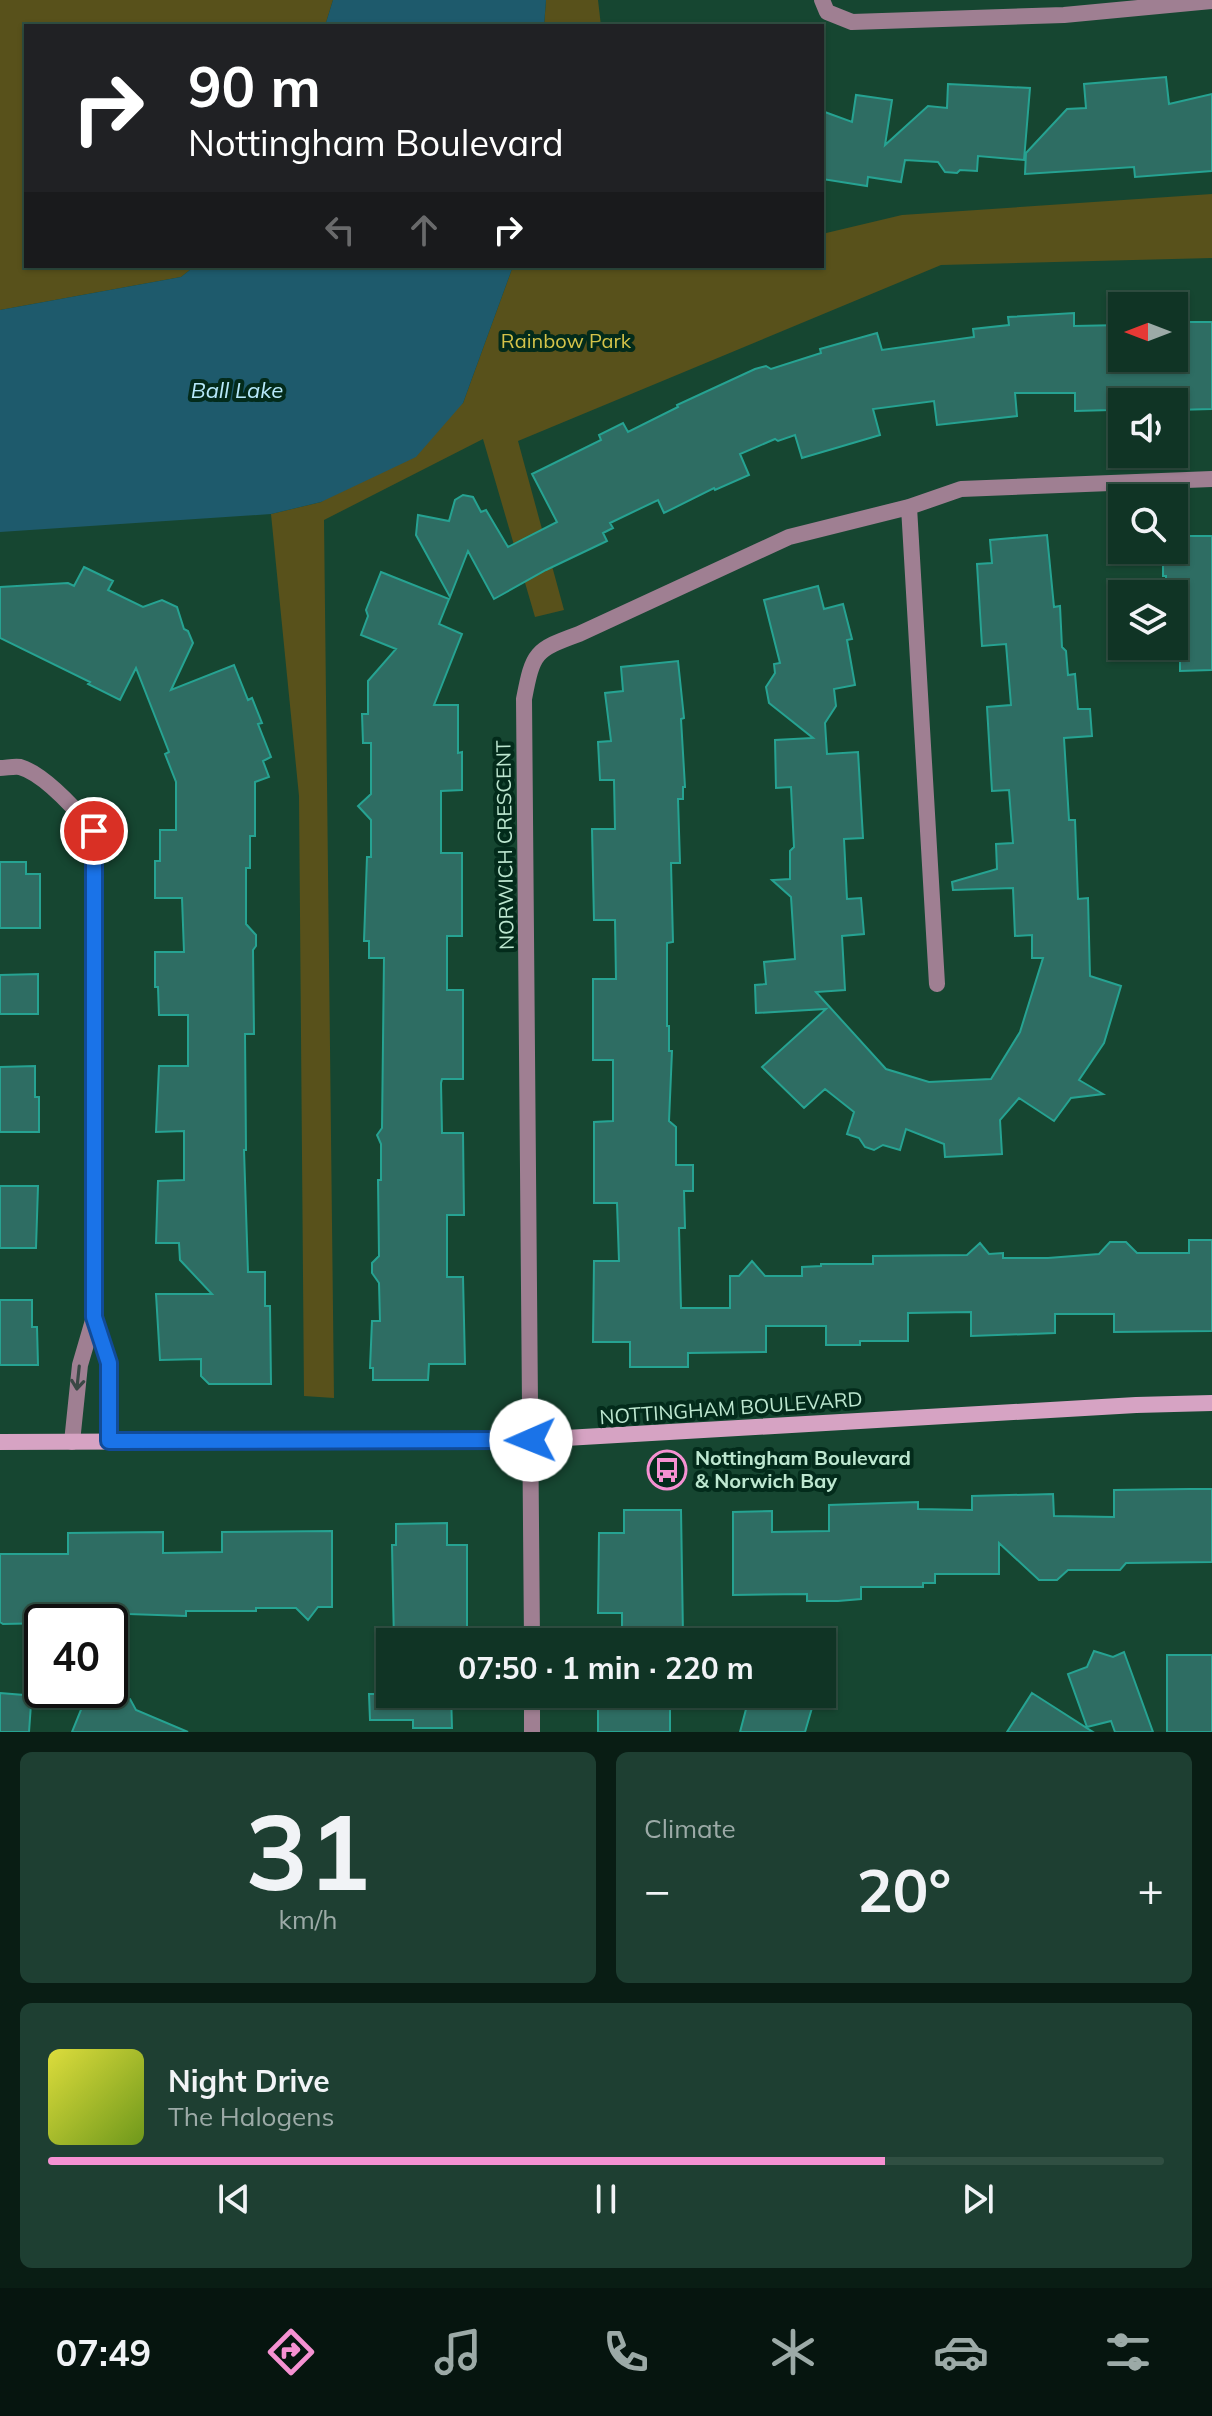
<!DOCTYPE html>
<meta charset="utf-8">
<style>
:root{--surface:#103425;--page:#1e3f32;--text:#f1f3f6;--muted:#9caaa7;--line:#304f42;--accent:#f591d2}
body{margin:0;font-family:Mulish,sans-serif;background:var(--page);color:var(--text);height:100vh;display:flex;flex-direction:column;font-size:30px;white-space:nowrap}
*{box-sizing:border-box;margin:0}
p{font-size:26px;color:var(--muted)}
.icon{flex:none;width:44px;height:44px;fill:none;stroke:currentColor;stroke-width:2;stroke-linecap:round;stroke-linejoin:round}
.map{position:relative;height:1732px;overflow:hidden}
.drawer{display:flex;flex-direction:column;gap:20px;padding:20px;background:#091d14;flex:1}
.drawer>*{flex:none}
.banner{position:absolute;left:24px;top:24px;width:800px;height:244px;border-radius:0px;box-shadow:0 2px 6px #0004,0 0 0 2px var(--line);background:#202124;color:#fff;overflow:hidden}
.needle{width:52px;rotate:270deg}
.controls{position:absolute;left:1108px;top:292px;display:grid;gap:16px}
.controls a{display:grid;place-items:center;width:80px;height:80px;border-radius:0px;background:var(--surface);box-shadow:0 2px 6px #0004,0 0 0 2px var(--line);font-size:40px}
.speed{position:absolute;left:24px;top:1604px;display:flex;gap:16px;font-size:40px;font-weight:700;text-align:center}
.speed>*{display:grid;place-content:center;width:104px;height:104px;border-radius:50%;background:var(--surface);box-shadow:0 2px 6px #0004,0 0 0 2px var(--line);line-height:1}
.speed .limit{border:4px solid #111;border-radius:12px;background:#fff;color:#111}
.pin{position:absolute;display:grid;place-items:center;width:68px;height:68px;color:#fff;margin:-34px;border:4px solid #fff;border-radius:50%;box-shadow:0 2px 8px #0007}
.me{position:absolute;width:88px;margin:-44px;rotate:269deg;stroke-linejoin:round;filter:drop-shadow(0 0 6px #0008)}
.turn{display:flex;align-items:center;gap:28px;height:168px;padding:0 32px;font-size:36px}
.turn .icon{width:104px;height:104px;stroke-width:2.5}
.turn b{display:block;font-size:56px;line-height:68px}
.lanes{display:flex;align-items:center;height:76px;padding:0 32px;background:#0003;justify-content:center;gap:40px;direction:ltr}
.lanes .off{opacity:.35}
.big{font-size:60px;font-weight:700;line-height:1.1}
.drawer .card{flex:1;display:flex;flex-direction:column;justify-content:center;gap:12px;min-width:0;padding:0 28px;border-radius:12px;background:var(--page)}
.drawer .dial{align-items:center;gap:0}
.dial b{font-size:104px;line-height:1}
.song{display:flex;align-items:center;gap:24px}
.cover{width:96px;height:96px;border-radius:12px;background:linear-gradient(135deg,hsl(60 70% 55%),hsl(80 70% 35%))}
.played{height:8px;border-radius:4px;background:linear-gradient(90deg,var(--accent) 75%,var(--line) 75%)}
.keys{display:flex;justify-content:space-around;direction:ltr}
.heat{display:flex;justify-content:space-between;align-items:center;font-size:44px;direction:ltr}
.drawer .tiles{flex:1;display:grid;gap:20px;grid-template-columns:1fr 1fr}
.card:last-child{grid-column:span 2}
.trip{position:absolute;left:376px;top:1628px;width:460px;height:80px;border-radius:0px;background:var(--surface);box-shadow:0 2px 6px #0004,0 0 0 2px var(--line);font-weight:700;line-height:80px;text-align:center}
.dock{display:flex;height:128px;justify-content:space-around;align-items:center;background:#06150f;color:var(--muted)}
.dock .icon{width:56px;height:56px}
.dock .on{color:var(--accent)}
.dock b{font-size:36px;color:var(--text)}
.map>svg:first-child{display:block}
</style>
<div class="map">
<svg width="1212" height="1732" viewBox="0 0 1212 1732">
<rect width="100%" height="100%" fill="#164631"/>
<path fill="#58511b" d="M0,0h333l-8,26h-299v240h169l-14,11 -181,33z
M546,0h52l3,26h-57z
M1212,194v64l-271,7 -423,176 46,169 -29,7 -52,-178 -159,81 10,878 -30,-2 -5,-600 -28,-282 50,-12 142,-99 50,-137h309v-32l80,-19z"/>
<path fill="#1e5a6c" d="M333,0h213l-2,26h-219z
M195,266h318l-50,137 -47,54 -95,45 -50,12 -271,18v-222l181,-33z"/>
<path fill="#2e6d63" stroke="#26a392" stroke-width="2" d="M1166,77l3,27 43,-10v77l-77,6 -1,-10 -109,7 1,-21 41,-44 19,-1 -2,-24z
M948,84l82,4 -6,72 -46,-4 -1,15 -17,-1 -3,3 -12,-1 -7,-10 -33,-2 -4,22 -33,-5 -1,9 -45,-7v-68l30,11 4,-27 36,5 -7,45 43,-39 19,2z
M1074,313v13l48,-1v33h52v-36h38v87l-38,1v-8h-63v8l-36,1v-18h-60l2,23 -80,9 -3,-24 -61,8 7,26 -78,23 -7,-23 -17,6 -3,-2 -35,15 9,21 -34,15 -1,-2 -50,25 -6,-13 -48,23 3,5 -10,5 4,8 -61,29 -52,29 -26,-48 -18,46 -34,-62 2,-20 31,6 6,-21 8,-5 10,2 8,15 5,-2 22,37 49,-25 -25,-48 69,-34 -2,-5 24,-12 5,9 50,-25 -1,-2 78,-36 11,-3 5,3 50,-16 -1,-4 57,-16 5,17 92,-13 -1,-8 36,-4 -1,-8z
M1047,535l7,72 6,-1 2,41 4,4 2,24 7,-1 3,35h12l2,27 -28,2 5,82h6l3,79 10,-1 2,78 31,10 -17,57 -25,37 24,14 -32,4 -17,23 -35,-23 -19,22 2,34 -57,3 -1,-13 -38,-15 -6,21 -17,-5 -9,5 -9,-3 -6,-9 -12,-4 7,-22 -29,-23 -21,19 -42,-41 64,-58 -70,4 -1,-28 11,-1 -2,-22 31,-3 -4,-62 -19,-17 18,-1v-28l4,-4 -3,-60 -15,1 -1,-48 38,-2 -44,-35 -3,-16 9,-14 -1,-9 6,-1 -16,-63 54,-14 6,23 19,-5 9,35 -5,1 8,45 -21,4 2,17 -11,17 2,31 31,-2 5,86 -19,1 3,60 14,-1 3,36 -22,2 3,54 -29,2 70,77 43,13 62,-3 29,-47 23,-74h-11v-23l-17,1 -2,-48 -60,2 -1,-8 45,-13 -1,-25 17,-1 -4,-53 -17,1 -5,-84 24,-2 -5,-61 -24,2 -5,-82 15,-1 -2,-23z
M1174,536h38v134l-32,1v-12l-6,-6v-9l6,-6v-40h-6v-4h-8v-18h-3v-24l11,-2z
M84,567l29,14 -5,9 35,17 19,-7 15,7 7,22 4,2 5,12 -22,47 63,-25 14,35 4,-2 10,25 -4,1 13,33 -8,4 6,16 -14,5v54h-5v32h-4v56l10,11v11l-3,4 1,84h-9l1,116h-2l4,122h17v34h5l1,78h-62l-8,-8v-17l-41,1 -4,-66h56l-32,-34 -1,-17h-23l2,-62 26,-1v-49l-28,1 3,-66h29v-51h-29l-1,-28h-3v-35h29l-2,-54h-27v-37h5v-31h16v-48l-11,-28 4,-2 -33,-84 -16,32 -32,-16 2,-2 -90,-44v-51l68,-4 6,3z
M381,572l68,27 -10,25 23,10 -28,71h24v48l4,-1v38l-21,1v62h21v83h-15v54h16v89h-21l-1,4 1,50h21l1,82h-17v62h16l2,87h-36l-1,16h-55v-12h-3l2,-47h8l-1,-38 -7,-10v-10l7,-7 -1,-76h3v-36l-4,-9 5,-7 2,-170h-15v-17h-5l3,-84h4v-37l-13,-14 13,-12v-51h-8l-1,-29h6v-33l28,-32 -35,-14 7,-19 -2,-6z
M678,661l6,57 -3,1 4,68h-2v12h-5l2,64h-9l2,79 -6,1v83h2v25h3l-3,70 7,6v38h17v26h-9l1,37h-6l2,80h49v-32h9l13,-15 13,15h37v-9l19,-1v-2h52v-8l94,-1 13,-12 9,11 14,-1v5h45l51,-4 11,-12h16l11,11h52v-13h23v91l-98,1v-18h-59v19l-84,3v-24l-63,1v28h-48v4h-34v-19h-60v26l-78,1v14h-58v-25h-37l1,-81h25l-2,-58h-23v-81l19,-1v-61h-20v-81h23l-1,-59h-21l-2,-91h23l-1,-49h-14l-2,-38 13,-1 -6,-48 18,-2 -2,-24z
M0,862h26v12h14v54h-40z
M38,974v40h-38v-39z
M35,1066v31h4v35h-39v-65z
M0,1186h38l-2,62h-36z
M0,1300h32v27h5l1,38h-38z
M1189,1489h23v73l-86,1 -6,7h-52l-11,10h-18l-40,-37v31h-64v9h-12v4h-62v12l-23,2h-31v-7l-74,1v-83l39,-1v21l57,-1v-26l89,-3v7l54,1v-14l81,-2 1,22 60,1v-27z
M624,1510h57l2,126h-61v-23h-24l1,-80h25z
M447,1523v22h20v82h-24v15h-49l-2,-97h4v-21z
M332,1531v76h-14l-10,13 -12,-12h-40v3h-70v5l-87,-3v9l-96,2 -3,-2v-68h68v-21l95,-1v21l59,-1v-20z
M1094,1651l19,6 11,-5 29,80h-38l-4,-11 -24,6 -19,-53 19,-7z
M1167,1655h45v77h-45z
M89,1690l18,4 6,-2 17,7 6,11 52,22h-116z
M0,1693l24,2 7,9 -2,28h-29z
M1032,1693l61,39h-86z
M369,1694h82l1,34h-39v-8h-43z
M598,1694h72v38h-72z
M750,1694h66l-11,38h-65z"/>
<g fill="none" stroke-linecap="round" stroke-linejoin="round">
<path stroke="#9f7f92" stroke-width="16" d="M822,0l5,12 25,10 212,-7 148,-14
M909,507l28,477
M0,768c6,0 14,-2 20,-1 25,7 58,45 74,64v486l-14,48 -8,77
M94,1317l15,46v78
M532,1642l-8,-943c9,-47 11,-49 55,-65l210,-97 120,-30 52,-18 251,-10
M532,1694v38"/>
<path stroke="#d6a3c3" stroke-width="16" d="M0,1442l531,-2 605,-35 76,-2"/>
</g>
<defs><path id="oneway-shaft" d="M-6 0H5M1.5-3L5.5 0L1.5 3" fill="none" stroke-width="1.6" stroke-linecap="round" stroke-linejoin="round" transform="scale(2)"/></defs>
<use stroke="#3a4845" href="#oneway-shaft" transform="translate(78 1378) rotate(96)"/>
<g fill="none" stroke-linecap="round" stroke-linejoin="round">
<g stroke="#114b97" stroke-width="20">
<path id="route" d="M94,831v486l15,46v78l422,-1"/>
</g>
<use href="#route" stroke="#1a73e8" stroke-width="14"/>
</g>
<defs>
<g id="bus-ring" transform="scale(2)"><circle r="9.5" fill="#032b1b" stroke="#f591d2" stroke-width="1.5"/><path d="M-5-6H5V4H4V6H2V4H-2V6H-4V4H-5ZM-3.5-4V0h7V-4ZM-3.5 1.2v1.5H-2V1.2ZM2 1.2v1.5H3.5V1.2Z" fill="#f591d2"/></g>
</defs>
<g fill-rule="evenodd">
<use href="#bus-ring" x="667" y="1470"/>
</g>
<g text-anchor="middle" stroke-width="8" stroke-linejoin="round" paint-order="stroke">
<g font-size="20" fill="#d4c349" stroke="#032b1b">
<text x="566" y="348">Rainbow Park</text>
</g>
<g font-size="20" fill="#bde7d0" stroke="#032b1b">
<text transform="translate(505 845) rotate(-91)" y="7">NORWICH CRESCENT</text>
<text transform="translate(731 1408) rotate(-4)" y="7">NOTTINGHAM BOULEVARD</text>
</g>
<g font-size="20" font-weight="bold" fill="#bde7d0" stroke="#032b1b" text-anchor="start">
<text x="695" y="1465">Nottingham Boulevard<tspan x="695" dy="23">&amp; Norwich Bay</tspan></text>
</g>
<g font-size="22" font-style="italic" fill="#b7e9fb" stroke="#032b1b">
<text x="237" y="398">Ball Lake</text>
</g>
</g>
</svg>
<div class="controls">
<a><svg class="needle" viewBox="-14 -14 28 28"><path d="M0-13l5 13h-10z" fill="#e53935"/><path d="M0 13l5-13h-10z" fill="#9caaa7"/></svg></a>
<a><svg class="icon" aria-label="sound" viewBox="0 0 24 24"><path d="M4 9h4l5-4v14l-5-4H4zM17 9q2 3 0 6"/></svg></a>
<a><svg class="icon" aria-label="search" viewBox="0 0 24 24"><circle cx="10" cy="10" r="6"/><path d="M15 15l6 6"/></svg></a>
<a><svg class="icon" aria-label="layers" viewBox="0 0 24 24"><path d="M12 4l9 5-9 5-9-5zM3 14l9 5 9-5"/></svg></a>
</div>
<div class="speed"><div class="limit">40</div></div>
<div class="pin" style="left:94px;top:831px;background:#d93025"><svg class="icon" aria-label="arrive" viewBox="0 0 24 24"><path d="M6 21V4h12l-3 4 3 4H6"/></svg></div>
<svg class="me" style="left:531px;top:1440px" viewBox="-20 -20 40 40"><circle r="19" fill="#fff"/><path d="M0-13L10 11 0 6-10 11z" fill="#1a73e8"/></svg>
<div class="trip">07:50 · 1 min · 220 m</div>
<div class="banner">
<div class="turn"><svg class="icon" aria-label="right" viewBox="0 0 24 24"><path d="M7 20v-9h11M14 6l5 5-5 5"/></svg><div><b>90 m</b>Nottingham Boulevard</div></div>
<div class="lanes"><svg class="icon off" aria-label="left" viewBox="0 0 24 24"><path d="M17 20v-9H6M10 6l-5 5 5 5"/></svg><svg class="icon off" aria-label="ahead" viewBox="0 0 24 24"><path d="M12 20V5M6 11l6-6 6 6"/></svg><svg class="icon" aria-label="right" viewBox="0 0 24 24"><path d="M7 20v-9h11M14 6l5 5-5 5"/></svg></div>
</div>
</div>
<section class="drawer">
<div class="tiles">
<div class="card dial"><b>31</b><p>km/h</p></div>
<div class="card"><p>Climate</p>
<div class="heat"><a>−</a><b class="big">20°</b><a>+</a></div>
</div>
<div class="card">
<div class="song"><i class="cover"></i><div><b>Night Drive</b><p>The Halogens</p></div></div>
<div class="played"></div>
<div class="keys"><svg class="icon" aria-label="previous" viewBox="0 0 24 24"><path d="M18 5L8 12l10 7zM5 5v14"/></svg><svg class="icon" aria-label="pause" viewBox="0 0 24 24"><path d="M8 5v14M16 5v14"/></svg><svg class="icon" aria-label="next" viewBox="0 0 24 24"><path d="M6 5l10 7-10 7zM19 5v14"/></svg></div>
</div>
</div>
</section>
<nav class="dock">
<b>07:49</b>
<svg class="icon on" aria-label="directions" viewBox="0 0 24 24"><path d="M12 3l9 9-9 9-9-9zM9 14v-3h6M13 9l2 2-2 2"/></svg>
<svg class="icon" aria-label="music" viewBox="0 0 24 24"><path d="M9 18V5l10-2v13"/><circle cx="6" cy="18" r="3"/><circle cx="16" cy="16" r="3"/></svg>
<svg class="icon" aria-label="phone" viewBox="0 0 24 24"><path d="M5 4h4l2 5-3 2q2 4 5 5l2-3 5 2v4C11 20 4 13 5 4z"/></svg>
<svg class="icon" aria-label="climate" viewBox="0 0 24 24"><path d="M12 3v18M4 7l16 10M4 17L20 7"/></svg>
<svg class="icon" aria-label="car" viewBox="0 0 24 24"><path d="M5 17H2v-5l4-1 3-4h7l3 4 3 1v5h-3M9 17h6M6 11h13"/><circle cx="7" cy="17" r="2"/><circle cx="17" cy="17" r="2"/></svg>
<svg class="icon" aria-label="filters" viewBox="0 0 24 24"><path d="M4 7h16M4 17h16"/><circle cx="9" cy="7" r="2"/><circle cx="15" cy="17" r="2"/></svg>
</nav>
